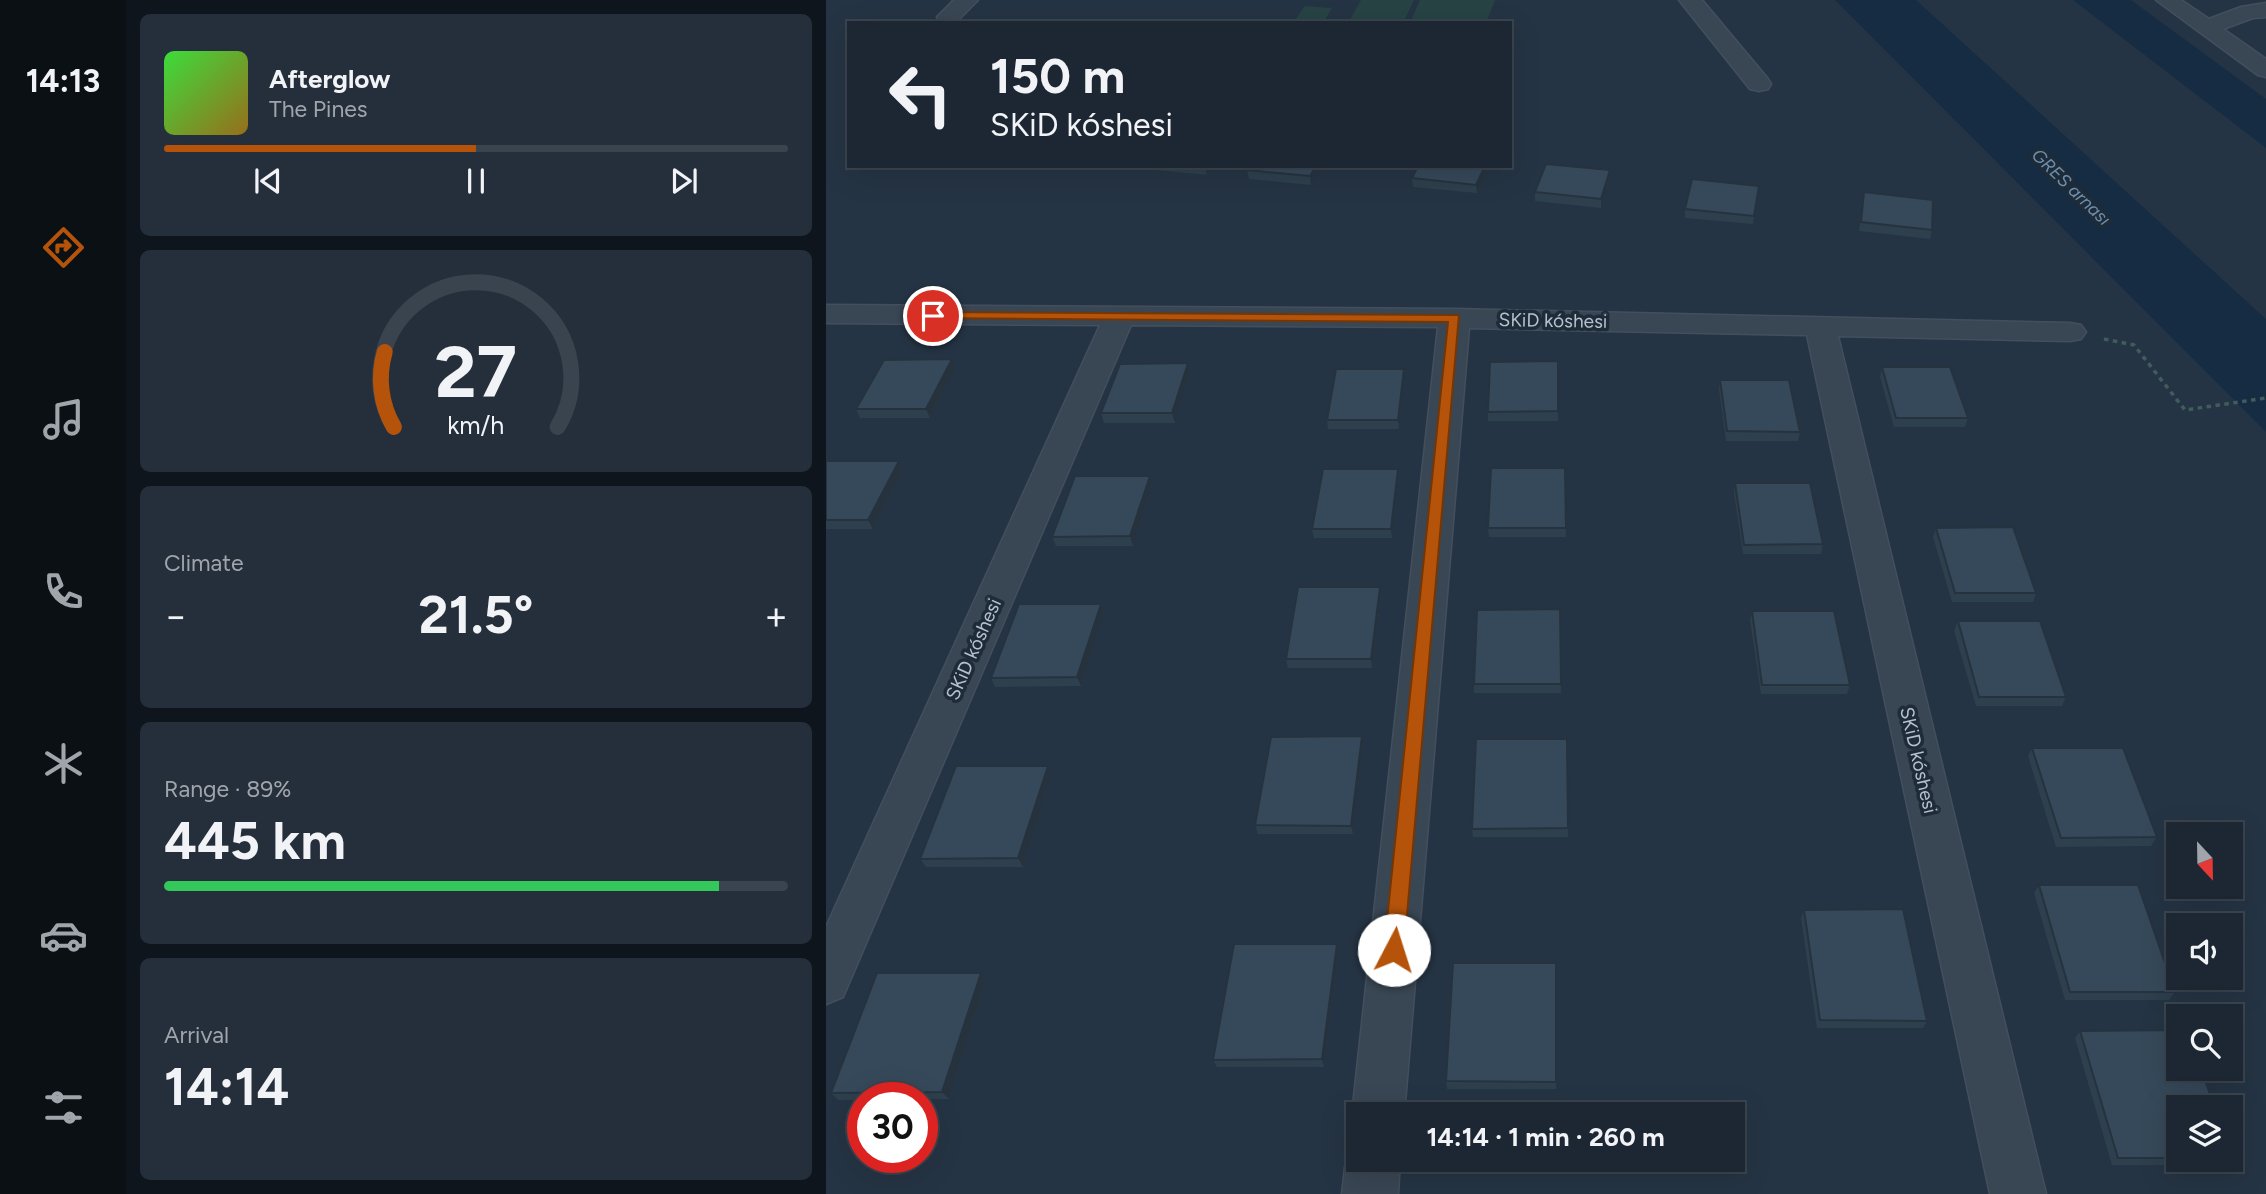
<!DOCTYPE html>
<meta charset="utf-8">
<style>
:root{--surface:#1c2733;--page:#252f3b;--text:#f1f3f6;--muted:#a0a5ac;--line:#3a444e;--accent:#b45309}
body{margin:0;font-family:Figtree,sans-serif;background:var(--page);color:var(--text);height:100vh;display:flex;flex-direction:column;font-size:26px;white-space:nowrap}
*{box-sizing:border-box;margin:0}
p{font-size:23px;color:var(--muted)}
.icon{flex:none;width:38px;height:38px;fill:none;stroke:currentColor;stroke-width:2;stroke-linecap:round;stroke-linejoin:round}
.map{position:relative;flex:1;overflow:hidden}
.panel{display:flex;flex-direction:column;gap:14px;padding:14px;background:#0f151c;width:700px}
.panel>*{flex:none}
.banner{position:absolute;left:21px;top:21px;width:665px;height:147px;border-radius:0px;box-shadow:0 7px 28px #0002,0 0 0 2px var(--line);background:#1c2733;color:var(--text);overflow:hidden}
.needle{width:46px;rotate:158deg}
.controls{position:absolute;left:1340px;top:822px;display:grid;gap:14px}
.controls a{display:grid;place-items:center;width:77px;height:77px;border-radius:0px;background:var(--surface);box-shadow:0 7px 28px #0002,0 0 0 2px var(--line);font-size:35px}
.speed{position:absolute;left:21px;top:1082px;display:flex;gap:14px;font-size:35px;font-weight:700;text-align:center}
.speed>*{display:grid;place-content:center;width:91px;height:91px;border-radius:50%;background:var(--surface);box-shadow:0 7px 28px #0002,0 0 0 2px var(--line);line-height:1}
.speed .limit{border:10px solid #d22;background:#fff;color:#111}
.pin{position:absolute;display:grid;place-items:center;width:60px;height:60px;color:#fff;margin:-30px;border:4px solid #fff;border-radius:50%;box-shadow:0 2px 7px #0007}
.me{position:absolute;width:77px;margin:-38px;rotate:5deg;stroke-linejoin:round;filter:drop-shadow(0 0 5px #0008)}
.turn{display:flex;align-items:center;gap:24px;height:147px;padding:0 28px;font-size:32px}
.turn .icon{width:91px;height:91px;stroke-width:2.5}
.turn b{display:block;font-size:49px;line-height:60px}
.big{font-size:52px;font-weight:700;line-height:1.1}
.panel .widget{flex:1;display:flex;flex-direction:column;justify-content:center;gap:10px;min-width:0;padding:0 24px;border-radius:10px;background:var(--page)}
.panel .dial{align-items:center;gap:0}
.dial svg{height:182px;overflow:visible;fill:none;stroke:var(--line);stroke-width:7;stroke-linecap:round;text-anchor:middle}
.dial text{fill:var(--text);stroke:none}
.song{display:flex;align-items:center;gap:21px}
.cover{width:84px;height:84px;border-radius:10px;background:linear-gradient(135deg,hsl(120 70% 55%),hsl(40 70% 35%))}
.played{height:7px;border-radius:4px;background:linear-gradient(90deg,var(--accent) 50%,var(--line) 50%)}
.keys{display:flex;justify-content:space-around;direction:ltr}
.heat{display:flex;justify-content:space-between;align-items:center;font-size:38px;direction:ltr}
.charge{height:10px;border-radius:5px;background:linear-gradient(90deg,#34c759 89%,var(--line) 0)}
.trip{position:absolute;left:520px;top:1102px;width:399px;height:70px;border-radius:0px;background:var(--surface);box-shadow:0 7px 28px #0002,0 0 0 2px var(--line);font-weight:700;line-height:70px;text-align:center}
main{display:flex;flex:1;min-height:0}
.tabs{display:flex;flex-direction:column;width:126px;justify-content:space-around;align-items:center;background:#0b1014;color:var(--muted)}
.tabs .icon{width:49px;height:49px}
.tabs .active{color:var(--accent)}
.tabs b{font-size:32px;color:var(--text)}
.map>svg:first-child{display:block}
</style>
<main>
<nav class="tabs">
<b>14:13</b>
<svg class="icon active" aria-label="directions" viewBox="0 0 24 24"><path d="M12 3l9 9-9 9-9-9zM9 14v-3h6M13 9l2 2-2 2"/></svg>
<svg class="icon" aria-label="music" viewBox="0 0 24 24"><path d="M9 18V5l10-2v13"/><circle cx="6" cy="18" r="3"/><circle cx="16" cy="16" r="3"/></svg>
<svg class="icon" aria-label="phone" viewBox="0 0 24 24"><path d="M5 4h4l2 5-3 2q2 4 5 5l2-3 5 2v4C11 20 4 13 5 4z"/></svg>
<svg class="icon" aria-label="climate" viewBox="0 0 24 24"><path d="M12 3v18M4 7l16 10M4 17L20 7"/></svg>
<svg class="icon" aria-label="car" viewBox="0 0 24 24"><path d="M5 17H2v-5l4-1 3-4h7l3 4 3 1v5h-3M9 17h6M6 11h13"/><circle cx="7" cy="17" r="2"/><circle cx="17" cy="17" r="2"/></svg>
<svg class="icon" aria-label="filters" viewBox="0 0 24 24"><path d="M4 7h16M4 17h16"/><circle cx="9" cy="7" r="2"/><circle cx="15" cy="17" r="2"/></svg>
</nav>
<section class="panel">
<div class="widget">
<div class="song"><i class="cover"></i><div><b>Afterglow</b><p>The Pines</p></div></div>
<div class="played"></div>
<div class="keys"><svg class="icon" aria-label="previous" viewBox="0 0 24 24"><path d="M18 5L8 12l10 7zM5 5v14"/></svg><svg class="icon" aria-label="pause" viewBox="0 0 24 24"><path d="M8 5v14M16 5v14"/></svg><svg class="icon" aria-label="next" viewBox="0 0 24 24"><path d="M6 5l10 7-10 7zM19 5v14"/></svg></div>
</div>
<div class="widget dial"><svg viewBox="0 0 100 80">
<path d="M14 69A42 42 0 1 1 86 69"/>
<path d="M14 69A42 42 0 0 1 10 36" stroke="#b45309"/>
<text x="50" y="56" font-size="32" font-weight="700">27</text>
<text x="50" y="72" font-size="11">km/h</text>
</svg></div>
<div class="widget"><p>Climate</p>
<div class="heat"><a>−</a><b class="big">21.5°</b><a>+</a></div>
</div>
<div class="widget"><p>Range · 89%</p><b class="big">445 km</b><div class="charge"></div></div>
<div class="widget"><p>Arrival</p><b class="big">14:14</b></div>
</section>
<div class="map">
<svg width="1440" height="1194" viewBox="0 0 1440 1194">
<rect width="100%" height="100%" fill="#253444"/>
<path fill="#274344" d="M535,0h53l-11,23h-55z
M594,0h75l-9,23h-76z
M479,6l27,2 -9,15h-30z"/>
<path fill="#162c43" d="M1009,0h81l350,319v113z
M1247,0h58l135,99v49z"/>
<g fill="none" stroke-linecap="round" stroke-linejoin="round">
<g stroke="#434f5c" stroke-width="3">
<path id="minor" d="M128,0h24l-22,22h-16l-3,-5z
M853,0h23l66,79 3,5 -3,5 -9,2 -9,-2z
M1330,0h25l28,19 32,-12 25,-4v14l-13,1 -30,11 43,30v18l-8,-2z
M0,305l628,4 616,14 11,2 5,7 -5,7 -11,2 -232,-5 208,858h-56l-183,-859 -338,-7 -65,787h-46v16l-6,-16 86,-788 -307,-2 -288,672 -17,7v-77l274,-602 -274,-2z
M532,1139v21h42l-2,34h-56l4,-34 8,-19z"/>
</g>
<path stroke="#405c5c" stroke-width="3.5" stroke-dasharray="4.5 4.5" stroke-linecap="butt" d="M1278,339l30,6 51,65 81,-12"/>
<use href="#minor" fill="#394653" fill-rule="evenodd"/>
</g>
<path fill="#2e3f4d" d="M319,166h68l-6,9 -62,-6z
M497,166l-12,19 -62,-6 -2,-9z
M592,166h71l-12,27 -64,-6 -1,-9z
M784,170v8l-9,30 -66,-7v-9z
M933,186l-6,38 -68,-6v-9z
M1038,192l68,38 -2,9 -71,-8z
M126,359l4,10 -26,49h-70l-4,-9z
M732,361v60h-70v-9z
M362,363l2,10 -15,50h-71l-3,-10z
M1056,367l86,51 -3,9h-71l-14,-50z
M579,378l-6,51h-71l-1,-9z
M894,380l80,52 -2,9h-72l-7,-52z
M0,461h73l4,9 -30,59h-47z
M739,468l1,69h-77l-1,-9z
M572,469l1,9 -7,60h-78l-2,-9z
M324,476l2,9 -19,61h-77l-4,-9z
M909,483l88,61 -2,10h-78l-9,-61z
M1110,528l100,65 -3,9h-81l-19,-65z
M554,587l1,9 -9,72h-84l-2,-9z
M275,604l3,9 -23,73 -86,1 -4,-9z
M734,609l1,84h-87v-9z
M926,611l98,74 -3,9h-86l-11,-74z
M1132,621l108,76 -4,9h-86l-22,-75z
M741,739l1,98h-95l-1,-8z
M537,745l-10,89h-95l-3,-9z
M1206,748l125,89 -6,9 -95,1 -28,-91z
M226,775l-29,92h-97l-6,-8z
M1213,885l136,107 -6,8h-104l-31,-107z
M978,910l123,111 -4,7h-106l-16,-110z
M513,952l-15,115h-107l-4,-7z
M730,963v126h-109l-1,-8z
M155,973l5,8 -37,118h-27v-2h-59v3h-25l-7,-7z
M1254,1031l99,77v52h51l-5,5h-113l-37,-127z"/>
<path fill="#26333f" d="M379,166h8l-6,9z
M490,166h7l-12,19 -1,-9z
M659,166h4l-12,27 -1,-8z
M784,170v8l-9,30v-9z
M126,359l4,10 -26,49 -4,-9z
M362,363l2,10 -15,50 -3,-10z
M578,369l1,9 -6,51 -1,-9z
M73,461l4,9 -30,59 -5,-9z
M572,469l1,9 -7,60 -1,-9z
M324,476l2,9 -19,61 -3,-10z
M554,587l1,9 -9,72 -1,-9z
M275,604l3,9 -23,73 -4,-9z
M536,736l1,9 -10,89 -2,-8z
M222,766l4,9 -29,92 -5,-9z
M511,944l2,8 -15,115 -2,-8z
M155,973l5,8 -37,118 -7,-7z"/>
<path fill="#36495a" stroke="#26333f" stroke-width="2" d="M720,164l64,6 -9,29 -66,-7z
M424,166h66l-6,10 -63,-6z
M592,166h67l-9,19 -64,-7z
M866,179l67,7 -5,30 -69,-7z
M1038,192l69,8 -1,30 -71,-8z
M126,359l-26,50h-70l28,-49z
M732,361v50l-70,1 2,-50z
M362,363l-16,50h-71l19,-49z
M1056,367h68l18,51h-72z
M510,369h68l-6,51h-71z
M894,380h69l11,52 -73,-1z
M0,461h73l-31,59h-42z
M665,468h74l1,60h-78z
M497,469h75l-7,60h-79z
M249,476h75l-20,60 -78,1z
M909,483h75l13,61 -79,1z
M1187,527l23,66h-81l-19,-65z
M472,587h82l-9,72h-85z
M193,604h82l-24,73 -86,1z
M734,609l1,75h-87l3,-74z
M926,611h82l16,74h-88z
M1132,621h82l26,76h-87z
M536,736l-11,90 -96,-1 16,-88z
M650,739h91l1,89 -96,1z
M1206,748h91l34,89 -96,1z
M130,766h92l-30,92 -98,1z
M1213,885h99l37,107h-105z
M1077,909l24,112 -107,-1 -16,-110z
M408,944h103l-15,115 -109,1z
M627,963h103v119l-110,-1z
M51,973h104l-39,119 -111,1z
M1353,1030v39h22l14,39h-36v50h-61l-38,-127z"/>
<path fill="#b45309" stroke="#753606" stroke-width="2" d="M107,312l526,3 -55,635 -3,6 -7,3 -8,-3 -2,-6 64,-628 -520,-4 -2,-2z"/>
<g text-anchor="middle" stroke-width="7" stroke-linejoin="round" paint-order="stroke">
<g font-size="18" font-style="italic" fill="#6e8eae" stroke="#1e2b38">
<text transform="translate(1245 187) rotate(44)" y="6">GRES arnası</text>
</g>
<g font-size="19" fill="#b6c1cd" stroke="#1e2b38">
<text transform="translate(727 320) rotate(1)" y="7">SKiD kóshesi</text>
<text transform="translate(147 649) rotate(-66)" y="7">SKiD kóshesi</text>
<text transform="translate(1093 760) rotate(77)" y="7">SKiD kóshesi</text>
</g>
</g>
</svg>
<div class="controls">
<a><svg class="needle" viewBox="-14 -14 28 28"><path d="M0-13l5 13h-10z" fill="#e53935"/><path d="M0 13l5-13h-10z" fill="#a0a5ac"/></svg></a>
<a><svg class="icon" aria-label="sound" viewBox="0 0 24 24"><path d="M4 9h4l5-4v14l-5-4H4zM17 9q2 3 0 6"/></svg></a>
<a><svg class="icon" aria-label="search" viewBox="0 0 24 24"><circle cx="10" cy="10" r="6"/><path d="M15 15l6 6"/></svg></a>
<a><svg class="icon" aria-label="layers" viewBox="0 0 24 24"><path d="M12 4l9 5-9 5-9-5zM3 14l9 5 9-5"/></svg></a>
</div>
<div class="speed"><div class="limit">30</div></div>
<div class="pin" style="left:107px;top:316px;background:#d93025"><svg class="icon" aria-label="arrive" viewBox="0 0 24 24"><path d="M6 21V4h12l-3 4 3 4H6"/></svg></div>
<svg class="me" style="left:568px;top:950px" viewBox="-20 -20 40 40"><circle r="19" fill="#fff"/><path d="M0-13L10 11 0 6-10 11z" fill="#b45309"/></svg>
<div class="trip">14:14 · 1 min · 260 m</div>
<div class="banner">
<div class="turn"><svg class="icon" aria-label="left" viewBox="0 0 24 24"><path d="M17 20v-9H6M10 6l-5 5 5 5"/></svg><div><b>150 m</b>SKiD kóshesi</div></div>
</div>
</div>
</main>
